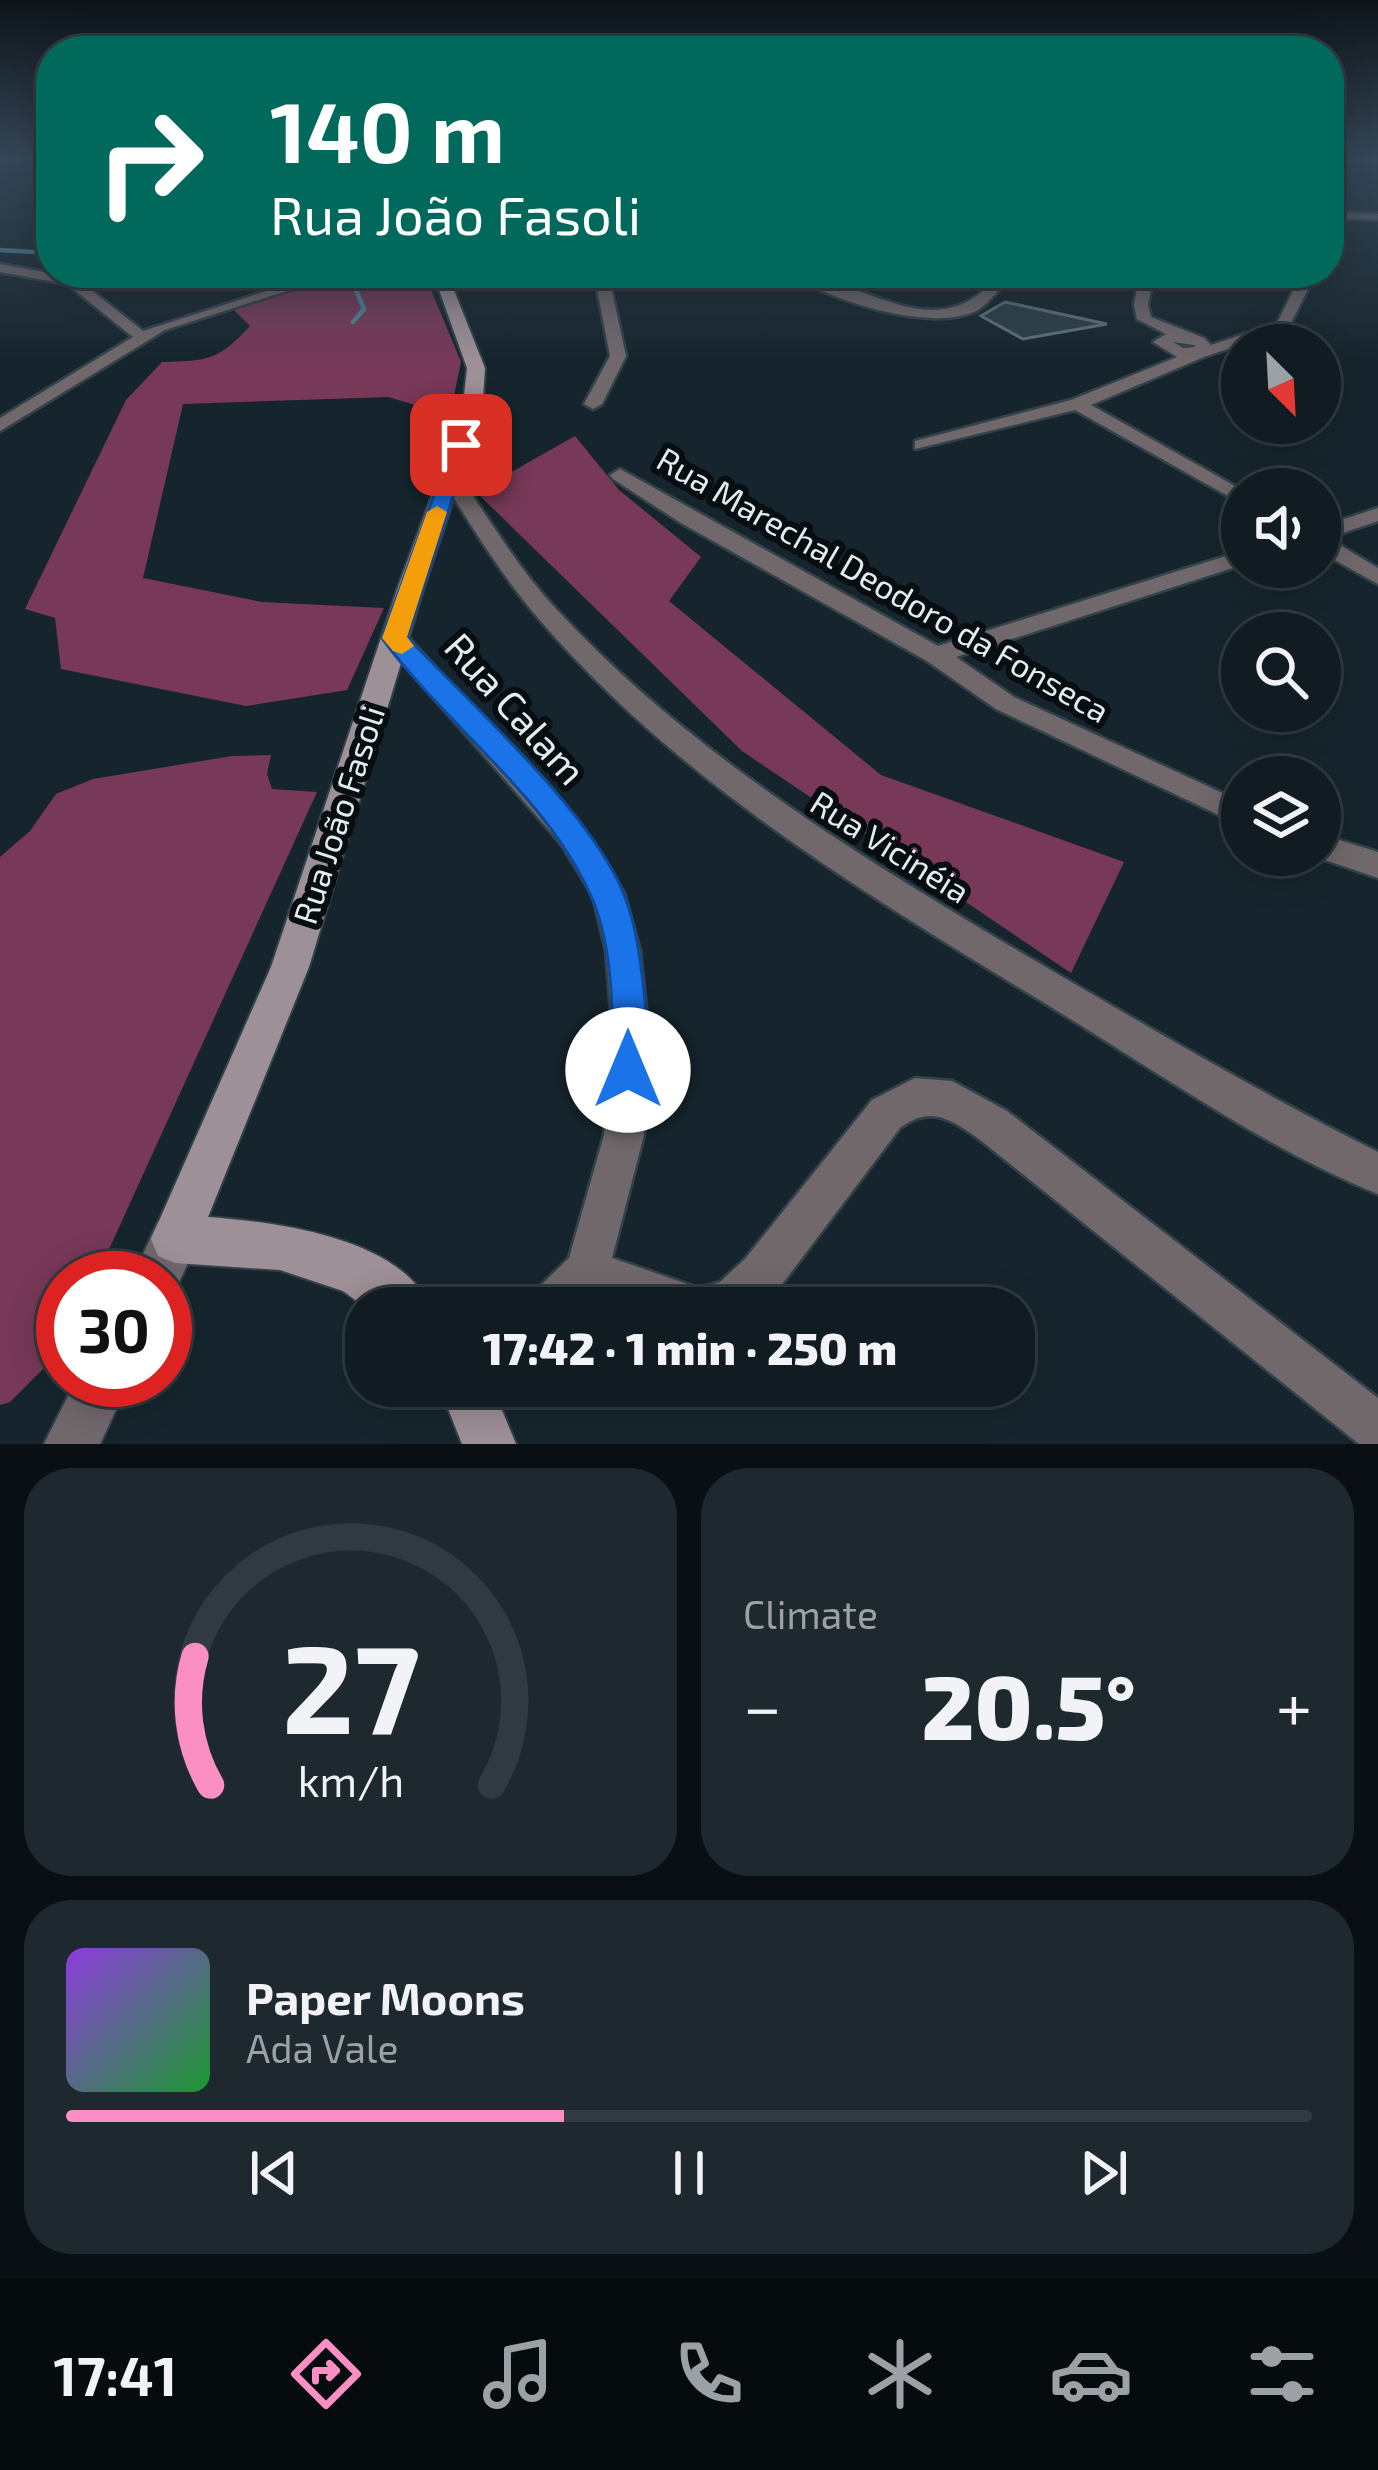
<!DOCTYPE html>
<meta charset="utf-8">
<style>
:root{--surface:#101c22;--page:#1e292f;--text:#f1f3f6;--muted:#9ca1a5;--line:#303a40;--accent:#fb8fc3}
body{margin:0;font-family:"Exo 2",sans-serif;background:var(--page);color:var(--text);height:100vh;display:flex;flex-direction:column;font-size:45px;white-space:nowrap}
*{box-sizing:border-box;margin:0}
p{font-size:39px;color:var(--muted)}
.icon{flex:none;width:66px;height:66px;fill:none;stroke:currentColor;stroke-width:2;stroke-linecap:round;stroke-linejoin:round}
.map{position:relative;height:1444px;overflow:hidden}
.details{display:flex;flex-direction:column;gap:24px;padding:24px;background:#090f13;flex:1}
.details>*{flex:none}
.banner{position:absolute;left:36px;top:36px;width:1308px;height:252px;border-radius:48px;box-shadow:0 6px 30px #0003,0 0 0 3px var(--line);background:#00695c;color:#fff;overflow:hidden}
.needle{width:78px;rotate:156deg}
.controls{position:absolute;left:1221px;top:324px;display:grid;gap:24px}
.controls a{display:grid;place-items:center;width:120px;height:120px;border-radius:50%;background:var(--surface);box-shadow:0 6px 30px #0003,0 0 0 3px var(--line);font-size:60px}
.speed{position:absolute;left:36px;top:1251px;display:flex;gap:24px;font-size:60px;font-weight:700;text-align:center}
.speed>*{display:grid;place-content:center;width:156px;height:156px;border-radius:50%;background:var(--surface);box-shadow:0 6px 30px #0003,0 0 0 3px var(--line);line-height:1}
.speed .limit{border:18px solid #d22;background:#fff;color:#111}
.pin{position:absolute;display:grid;place-items:center;width:102px;height:102px;color:#fff;margin:-51px;border-radius:24px;box-shadow:0 6px 18px #0006}
.me{position:absolute;width:132px;margin:-66px;rotate:0deg;stroke-linejoin:round;filter:drop-shadow(0 0 9px #0008)}
.turn{display:flex;align-items:center;gap:42px;height:252px;padding:0 36px;font-size:54px}
.turn .icon{width:156px;height:156px;stroke-width:2.5}
.turn b{display:block;font-size:84px;line-height:102px}
.big{font-size:90px;font-weight:800;line-height:1.1}
.details .tile{flex:1;display:flex;flex-direction:column;justify-content:center;gap:18px;min-width:0;padding:0 42px;border-radius:48px;background:var(--page)}
.details .dial{align-items:center;gap:0}
.dial svg{height:312px;overflow:visible;fill:none;stroke:var(--line);stroke-width:7;stroke-linecap:round;text-anchor:middle}
.dial text{fill:var(--text);stroke:none}
.song{display:flex;align-items:center;gap:36px}
.cover{width:144px;height:144px;border-radius:18px;background:linear-gradient(135deg,hsl(270 70% 55%),hsl(130 70% 35%))}
.played{height:12px;border-radius:6px;background:linear-gradient(90deg,var(--accent) 40%,var(--line) 40%)}
.keys{display:flex;justify-content:space-around;direction:ltr}
.heat{display:flex;justify-content:space-between;align-items:center;font-size:66px;direction:ltr}
.details .tiles{flex:1;display:grid;gap:24px;grid-template-columns:1fr 1fr}
.tile:last-child{grid-column:span 2}
.trip{position:absolute;left:345px;top:1287px;width:690px;height:120px;border-radius:48px;background:var(--surface);box-shadow:0 6px 30px #0003,0 0 0 3px var(--line);font-weight:800;line-height:120px;text-align:center}
.menu{display:flex;height:192px;justify-content:space-around;align-items:center;background:#060b0e;color:var(--muted)}
.menu .icon{width:84px;height:84px}
.menu .on{color:var(--accent)}
.menu b{font-size:54px;color:var(--text)}
.map>svg:first-child{display:block}
</style>
<div class="map">
<svg width="1378" height="1444" viewBox="0 0 1378 1444">
<rect width="100%" height="100%" fill="#16252d"/>
<path fill="#783958" d="M354,273h70l37,89 -11,53 -62,-18 -205,7 -40,174 119,24 122,6 -37,82 -101,16 -185,-37 -6,-51 -30,-9 101,-209 36,-38c46,-1 57,-2 88,-36l-19,-19z
M575,436l44,54 82,67 -32,44 212,174 243,87 -53,111 -329,-222 -266,-259z
M271,755l-4,19 5,15 45,3 -221,486h-33v71l-53,53 -10,3v-548l30,-26 26,-37 37,-15 139,-23z"/>
<g fill="none" stroke-linecap="round" stroke-linejoin="round">
<path stroke="#528497" stroke-width="4.5" d="M0,250l51,3
M353,322l11,-13 -9,-21 34,-15"/>
</g>
<path fill="#2d3d45" stroke="#5e6f78" stroke-width="3" d="M1005,302l102,22 -84,15 -42,-23z"/>
<g fill="none" stroke-linecap="round" stroke-linejoin="round">
<g stroke="#334148" stroke-width="5">
<path id="minor" d="M1378,157v5l-49,2v-6z
M1329,212l49,2v6l-49,-2z
M0,264l76,14 67,53 179,-58h21l-178,57 -165,101v-13l133,-81 -66,-53 -67,-12z
M594,273h14l18,83 -24,48 -9,5 -9,-5 26,-48z
M788,273c65,0 137,71 197,16l-5,-16h14l5,17c-6,6 -13,15 -21,20 -45,24 -150,-10 -190,-37z
M1140,273h14l-6,32 3,12 53,21 7,7 66,-22 25,-50h14l-28,56 -84,28 -113,48 151,85v14l-167,-94 -160,39v-8l156,-41 106,-43 -24,-15 13,-8 -29,-15 -3,-14zM1173,342l21,3 2,2 -13,1z
M620,469l318,177 304,-95v14l-286,92 58,40 228,105v24l-246,-117 -69,-48 -246,-138 -68,-44 -3,-4z
M450,470l7,2c32,47 62,98 102,140 131,141 297,242 461,340 118,69 236,139 358,200v42c-106,-43 -204,-111 -301,-171 -190,-116 -392,-233 -538,-404 -38,-44 -68,-94 -99,-143z
M1378,508v13l-50,17 50,30v16l-58,-32v-25z
M395,630l9,3 180,196 40,64 16,58 9,86 -5,98 -32,123 87,30 21,-6 25,-23 127,-159 43,-22 37,3 55,30 371,287v46h-19l-380,-305c-29,-20 -48,-34 -79,-11l-123,163 -19,17h-128l-36,-13 -13,13h-53l6,-16 35,-34 35,-123 9,-98 -7,-86 -13,-55 -31,-51 -176,-202 -3,-5 3,-5z
M1320,834l58,18v26l-68,-23h10z"/>
</g>
<g stroke="#334148" stroke-width="4">
<path id="tertiary" d="M175,1215l17,7 7,17 -26,56 -8,4v-21h-33l26,-56z
M76,1380h54l-30,64h-56z"/>
</g>
<g stroke="#334148" stroke-width="4">
<path id="secondary" d="M433,273h14l38,95 -3,46 -58,173 -115,380 -101,250c67,5 193,20 223,91h-65l-23,-17 -63,-21 -105,-7 -17,-7 -7,-17 120,-272 127,-380 64,-173 5,-46z
M439,1386h53l24,58h-54z"/>
</g>
<use href="#minor" fill="#71686c" fill-rule="evenodd"/>
<use href="#tertiary" fill="#71686c" fill-rule="evenodd"/>
<use href="#secondary" fill="#9d9096" fill-rule="evenodd"/>
</g>
<linearGradient id="sky" x2="0" y2="1"><stop stop-color="#0c1419"/><stop offset="0.44" stop-color="#364657"/><stop offset="1" stop-color="#364657" stop-opacity="0"/></linearGradient>
<rect width="1378" height="360" fill="url(#sky)"/>
<path fill="#1a73e8" stroke="#114b97" stroke-width="3" d="M461,439l9,6 -63,192c63,66 182,173 216,255 14,34 18,72 22,109 3,27 8,56 -3,82l-14,5 -13,-5c-7,-16 -3,-28 -3,-45 1,-44 -3,-104 -22,-144 -46,-101 -144,-168 -208,-256l70,-193z"/>
<path fill="#f59e0b" d="M437,506l10,6 -40,125 7,9 -12,8 -9,-3 -11,-13 45,-126z"/>
<g text-anchor="middle" stroke-width="12" stroke-linejoin="round" paint-order="stroke">
<g font-size="33" fill="#e2ecf1" stroke="#070d10">
<text transform="translate(883 585) rotate(30)" y="12">Rua Marechal Deodoro da Fonseca</text>
<text transform="translate(339 815) rotate(-72)" y="12">Rua João Fasoli</text>
<text transform="translate(890 847) rotate(32)" y="12">Rua Vicinéia</text>
</g>
<g font-size="39" fill="#e2ecf1" stroke="#070d10">
<text transform="translate(515 709) rotate(48)" y="14">Rua Calam</text>
</g>
</g>
</svg>
<div class="controls">
<a><svg class="needle" viewBox="-14 -14 28 28"><path d="M0-13l5 13h-10z" fill="#e53935"/><path d="M0 13l5-13h-10z" fill="#9ca1a5"/></svg></a>
<a><svg class="icon" aria-label="sound" viewBox="0 0 24 24"><path d="M4 9h4l5-4v14l-5-4H4zM17 9q2 3 0 6"/></svg></a>
<a><svg class="icon" aria-label="search" viewBox="0 0 24 24"><circle cx="10" cy="10" r="6"/><path d="M15 15l6 6"/></svg></a>
<a><svg class="icon" aria-label="layers" viewBox="0 0 24 24"><path d="M12 4l9 5-9 5-9-5zM3 14l9 5 9-5"/></svg></a>
</div>
<div class="speed"><div class="limit">30</div></div>
<div class="pin" style="left:461px;top:445px;background:#d93025"><svg class="icon" aria-label="arrive" viewBox="0 0 24 24"><path d="M6 21V4h12l-3 4 3 4H6"/></svg></div>
<svg class="me" style="left:628px;top:1070px" viewBox="-20 -20 40 40"><circle r="19" fill="#fff"/><path d="M0-13L10 11 0 6-10 11z" fill="#1a73e8"/></svg>
<div class="trip">17:42 · 1 min · 250 m</div>
<div class="banner">
<div class="turn"><svg class="icon" aria-label="right" viewBox="0 0 24 24"><path d="M7 20v-9h11M14 6l5 5-5 5"/></svg><div><b>140 m</b>Rua João Fasoli</div></div>
</div>
</div>
<section class="details">
<div class="tiles">
<div class="tile dial"><svg viewBox="0 0 100 80">
<path d="M14 69A42 42 0 1 1 86 69"/>
<path d="M14 69A42 42 0 0 1 10 36" stroke="#fb8fc3"/>
<text x="50" y="56" font-size="32" font-weight="700">27</text>
<text x="50" y="72" font-size="11">km/h</text>
</svg></div>
<div class="tile"><p>Climate</p>
<div class="heat"><a>−</a><b class="big">20.5°</b><a>+</a></div>
</div>
<div class="tile">
<div class="song"><i class="cover"></i><div><b>Paper Moons</b><p>Ada Vale</p></div></div>
<div class="played"></div>
<div class="keys"><svg class="icon" aria-label="previous" viewBox="0 0 24 24"><path d="M18 5L8 12l10 7zM5 5v14"/></svg><svg class="icon" aria-label="pause" viewBox="0 0 24 24"><path d="M8 5v14M16 5v14"/></svg><svg class="icon" aria-label="next" viewBox="0 0 24 24"><path d="M6 5l10 7-10 7zM19 5v14"/></svg></div>
</div>
</div>
</section>
<nav class="menu">
<b>17:41</b>
<svg class="icon on" aria-label="directions" viewBox="0 0 24 24"><path d="M12 3l9 9-9 9-9-9zM9 14v-3h6M13 9l2 2-2 2"/></svg>
<svg class="icon" aria-label="music" viewBox="0 0 24 24"><path d="M9 18V5l10-2v13"/><circle cx="6" cy="18" r="3"/><circle cx="16" cy="16" r="3"/></svg>
<svg class="icon" aria-label="phone" viewBox="0 0 24 24"><path d="M5 4h4l2 5-3 2q2 4 5 5l2-3 5 2v4C11 20 4 13 5 4z"/></svg>
<svg class="icon" aria-label="climate" viewBox="0 0 24 24"><path d="M12 3v18M4 7l16 10M4 17L20 7"/></svg>
<svg class="icon" aria-label="car" viewBox="0 0 24 24"><path d="M5 17H2v-5l4-1 3-4h7l3 4 3 1v5h-3M9 17h6M6 11h13"/><circle cx="7" cy="17" r="2"/><circle cx="17" cy="17" r="2"/></svg>
<svg class="icon" aria-label="filters" viewBox="0 0 24 24"><path d="M4 7h16M4 17h16"/><circle cx="9" cy="7" r="2"/><circle cx="15" cy="17" r="2"/></svg>
</nav>
